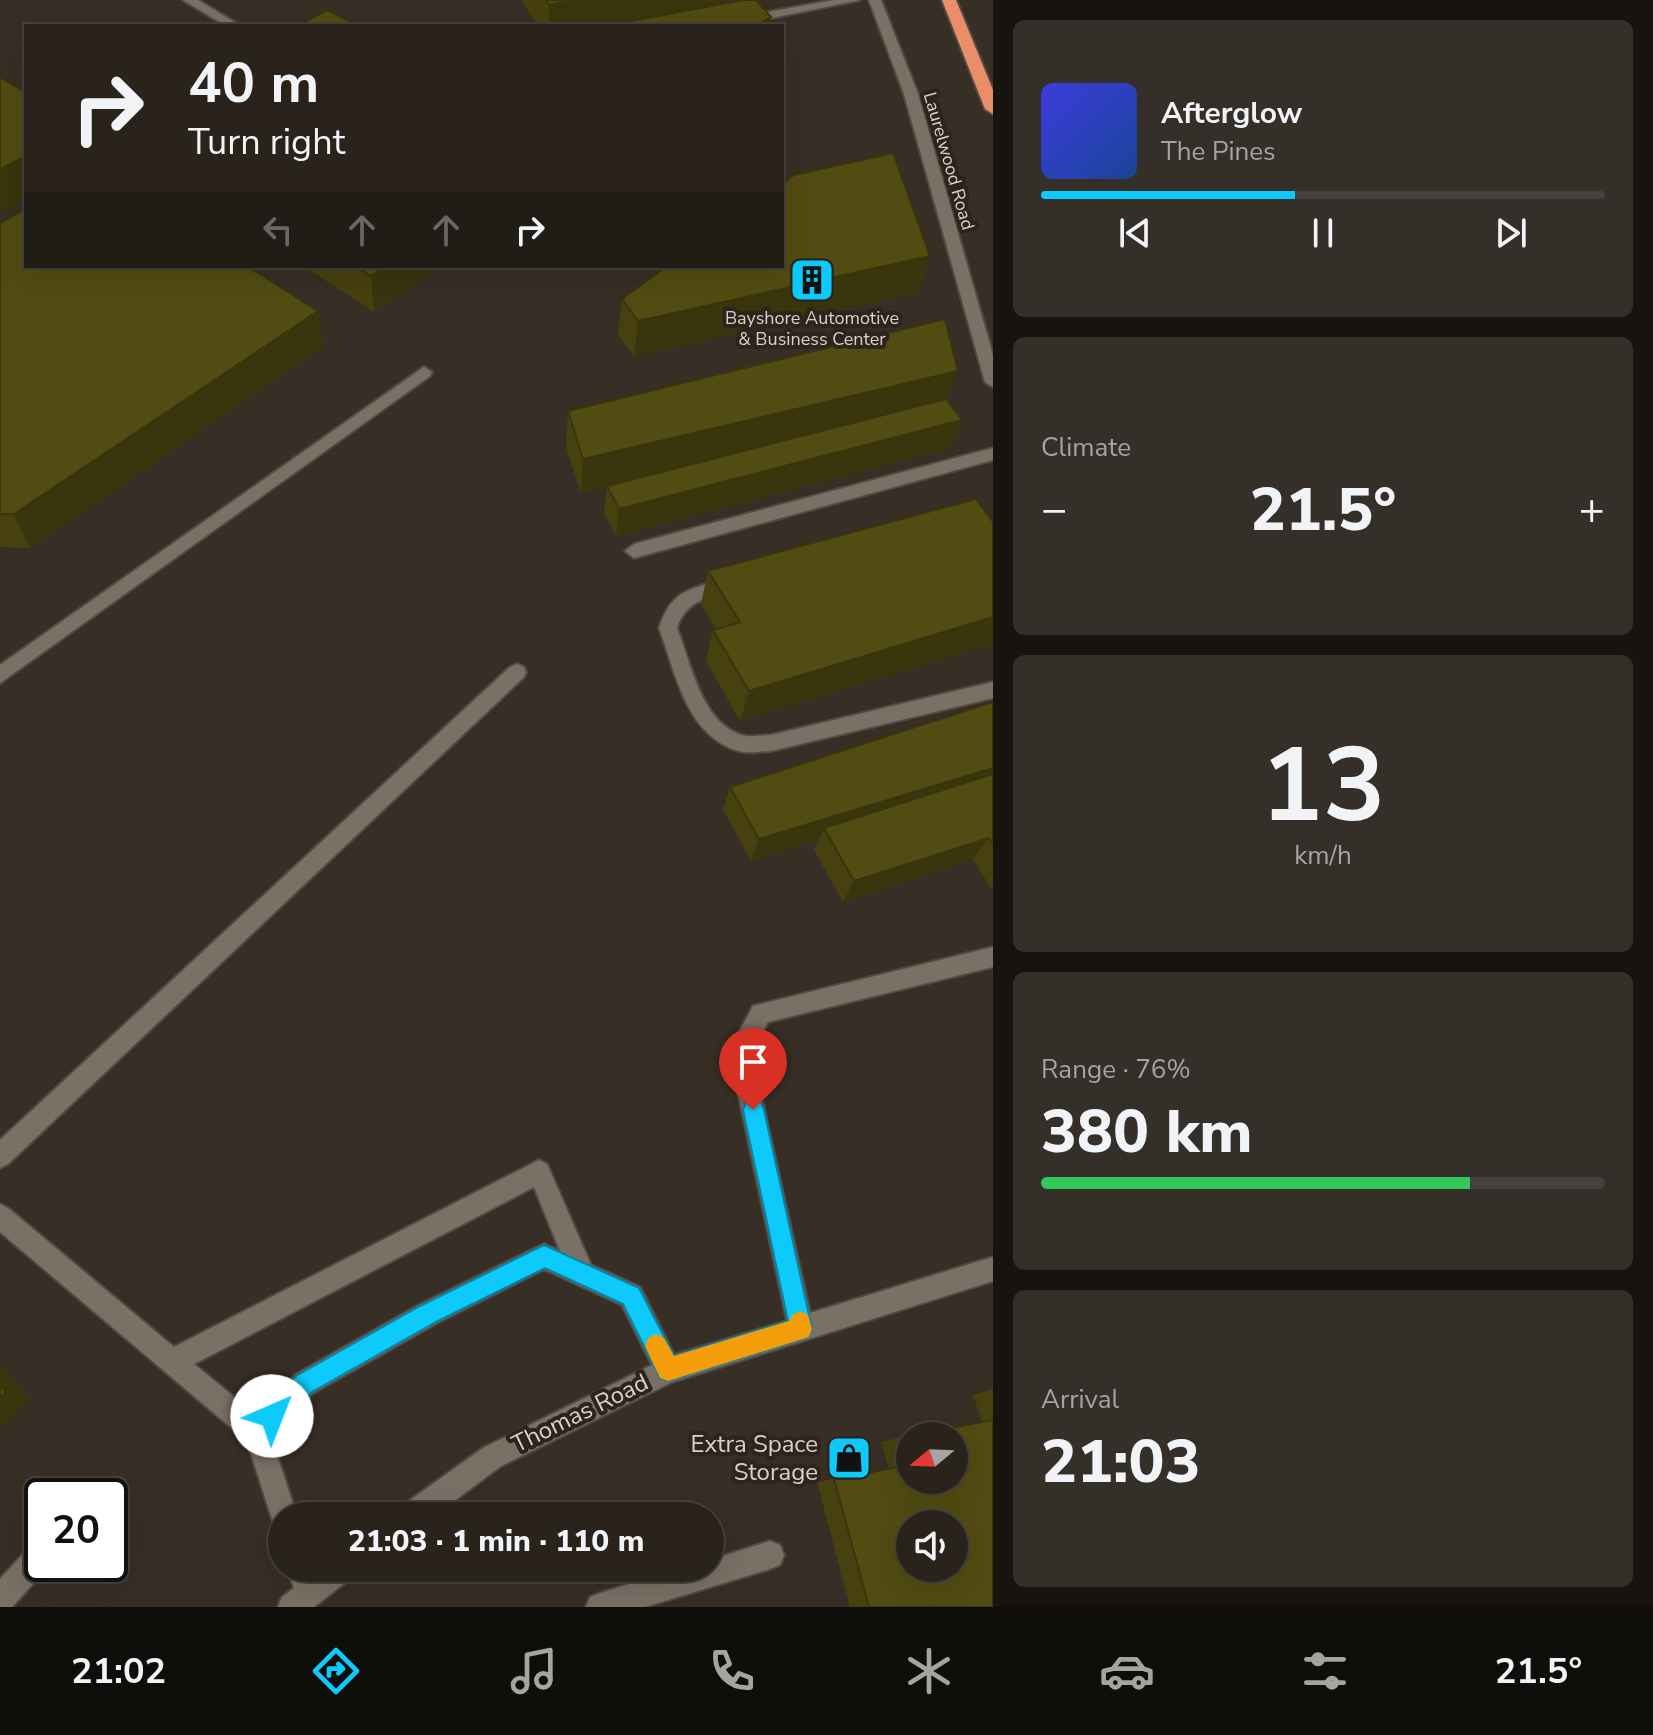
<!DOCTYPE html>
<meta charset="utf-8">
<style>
:root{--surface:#29231c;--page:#352f29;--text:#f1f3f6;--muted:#a5a4a3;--line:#45403b;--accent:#0ecafa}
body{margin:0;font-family:"Nunito Sans",sans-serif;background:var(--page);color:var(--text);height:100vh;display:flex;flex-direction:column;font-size:30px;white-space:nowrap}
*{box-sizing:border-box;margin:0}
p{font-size:26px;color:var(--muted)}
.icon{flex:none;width:44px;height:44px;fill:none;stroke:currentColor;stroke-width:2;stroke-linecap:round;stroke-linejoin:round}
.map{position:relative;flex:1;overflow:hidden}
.drawer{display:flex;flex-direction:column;gap:20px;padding:20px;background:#17130f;width:660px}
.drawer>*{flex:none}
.banner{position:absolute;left:24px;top:24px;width:760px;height:244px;border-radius:0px;box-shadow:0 8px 32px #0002,0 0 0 2px var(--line);background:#29231c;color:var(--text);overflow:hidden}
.needle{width:52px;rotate:251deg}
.controls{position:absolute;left:896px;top:1422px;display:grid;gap:16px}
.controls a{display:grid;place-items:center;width:72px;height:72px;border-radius:50%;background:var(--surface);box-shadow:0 8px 32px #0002,0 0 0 2px var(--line);font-size:40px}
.speed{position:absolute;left:24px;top:1478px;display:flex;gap:16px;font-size:40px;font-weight:700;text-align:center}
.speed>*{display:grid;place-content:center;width:104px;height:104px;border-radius:50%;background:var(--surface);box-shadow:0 8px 32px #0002,0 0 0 2px var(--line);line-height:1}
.speed .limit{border:4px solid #111;border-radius:12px;background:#fff;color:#111}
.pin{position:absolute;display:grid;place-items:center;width:68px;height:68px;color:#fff;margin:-82px -34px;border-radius:50% 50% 50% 0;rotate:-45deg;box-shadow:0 0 8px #0007}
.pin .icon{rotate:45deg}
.me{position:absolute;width:88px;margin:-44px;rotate:44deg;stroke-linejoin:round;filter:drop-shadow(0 0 6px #0008)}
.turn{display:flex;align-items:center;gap:28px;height:168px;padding:0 32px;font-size:36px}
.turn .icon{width:104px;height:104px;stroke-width:2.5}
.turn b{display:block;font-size:56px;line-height:68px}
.lanes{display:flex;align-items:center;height:76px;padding:0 32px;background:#0003;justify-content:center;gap:40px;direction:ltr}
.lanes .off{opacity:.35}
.big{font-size:60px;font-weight:800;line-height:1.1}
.drawer .card{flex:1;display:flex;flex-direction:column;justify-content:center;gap:12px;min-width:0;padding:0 28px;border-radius:12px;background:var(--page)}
.drawer .dial{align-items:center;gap:0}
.dial b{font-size:104px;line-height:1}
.song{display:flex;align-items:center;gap:24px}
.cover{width:96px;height:96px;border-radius:12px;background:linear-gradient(135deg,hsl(240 70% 55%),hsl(220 70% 35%))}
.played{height:8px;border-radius:4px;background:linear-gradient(90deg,var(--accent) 45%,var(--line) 45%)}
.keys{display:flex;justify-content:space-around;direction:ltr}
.heat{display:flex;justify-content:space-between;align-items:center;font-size:44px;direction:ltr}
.charge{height:12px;border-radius:6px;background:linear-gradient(90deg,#34c759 76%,var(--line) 0)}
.trip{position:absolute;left:268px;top:1502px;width:456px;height:80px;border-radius:40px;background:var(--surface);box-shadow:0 8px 32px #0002,0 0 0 2px var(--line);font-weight:800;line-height:80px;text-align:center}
.menu{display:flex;height:128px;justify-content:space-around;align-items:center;background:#100e0b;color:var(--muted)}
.menu .icon{width:56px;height:56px}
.menu .current{color:var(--accent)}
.menu b{font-size:36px;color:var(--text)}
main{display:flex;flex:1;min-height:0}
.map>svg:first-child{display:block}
</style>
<main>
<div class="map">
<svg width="993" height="1607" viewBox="0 0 993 1607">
<rect width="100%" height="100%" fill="#372f25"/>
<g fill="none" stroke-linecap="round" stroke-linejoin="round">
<g stroke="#524b43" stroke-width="4">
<path id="minor" d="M183,0h15l43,26h-15z
M834,0h26l-128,26h-26l6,-4z
M869,0h12l37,94 75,261v32l-8,-5 -81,-288z
M424,367l8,5 -2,4 -430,307v-18z
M993,448v12l-359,98 -9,-7 9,-7z
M729,578l9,7 -3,5c-26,8 -49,9 -58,38 14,35 25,99 69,108 7,1 17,-1 25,-1l222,-53v16l-222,53c-10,0 -22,3 -32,0 -53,-15 -63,-78 -80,-123 13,-40 33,-39 70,-50z
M517,664l7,3 2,5 -2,5 -516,487 -8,4v-28l510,-473z
M993,947v20l-225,55 -17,30 59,261 183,-56v24l-321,101 -171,84 -67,50h-35l3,-10 81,-58 169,-83 -30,-60 -78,-36 -107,54 -124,70 -42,44 26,79h-15v13l-8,-3 -3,-10 -24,-75 -247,-209v-28l8,4 166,139 365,-187 8,4 44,101 49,22 34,68 113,-34 -58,-270 24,-45zM534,1187l26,64 -16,-7 -125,61 -124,70 -39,40 -62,-51z
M42,1540v24h9l-39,43h-12v-28l32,-35z
M770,1541l10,4 4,10 -4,10 -10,4 -125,38h-59l4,-10 10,-4 82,-25h28v-8z
M287,1568h28l1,3 3,-3h36l-4,10 -37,29h-36l4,-10 12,-9z"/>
</g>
<g stroke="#524b43" stroke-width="4">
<path id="highway" d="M942,0h14l37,90v24l-8,-5z"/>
</g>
<use href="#minor" fill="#7a7166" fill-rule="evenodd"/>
<use href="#highway" fill="#e98e68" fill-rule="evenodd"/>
</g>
<path fill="#47410f" d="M521,0h201v4l47,22h-231z
M0,223l318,88 5,36 -293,201 -30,-1z
M930,256l-13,37 -283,63 -16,-21 4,-36z
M303,266h138l-67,46z
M947,400l3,48 -334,88 -12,-23 3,-26 -26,6 -15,-46 2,-36z
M976,499l-236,222 -34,-60 7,-31 3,-1 -15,-25 7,-33z
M993,702v185l-2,1 -18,-29 -130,43 -29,-52 5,-10 -68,21 -28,-51 7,-23z
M993,1389v218h-143l-33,-125 72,-13 -8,-27 20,-5 81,-15 -9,-27z"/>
<path fill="#39350d" d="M576,0h146l-1,10 -91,16h-81v-21z
M771,17l-2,9h-13z
M26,156v43l-26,14v-44z
M930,256l-13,37 -283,63 4,-35z
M385,266h56l-67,46 -3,-36z
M318,311l5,36 -293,201 -16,-34z
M958,371l-14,36 -363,86 2,-34z
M962,420l-12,28 -334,88 3,-27z
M993,617v27l-253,77 9,-30z
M993,768v19l-169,41 -5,12 -68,21 8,-22z
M989,838l-16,21 -130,43 11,-21z
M0,1363l30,36 -30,30z"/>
<path fill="#524c12" stroke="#39350d" stroke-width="2" fill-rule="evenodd" d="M546,0h30l-27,5z
M744,0h12l15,17 -15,9h-152z
M327,10l32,16h-62z
M0,77l26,16v63l-26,13z
M893,153l37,103 -292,65 -16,-22 45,-33h115v-82l12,-9z
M26,209v57h221l71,45 -304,203h-14v-291z
M355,266h30l-14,10z
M945,319l13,52 -375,88 -15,-48z
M946,399l16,21 -343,89 -12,-23z
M976,499l17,23v95l-244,74 -36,-61 27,-8 -32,-51z
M993,702v66l-234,71 -29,-52z
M993,774v70l-4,-6 -135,43 -30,-53z
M0,1385l6,7 -6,6z
M993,1420v187h-124l-35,-128 75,-14 -8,-28zM910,1436h44v44h-44zM910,1524h44v44h-44z"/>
<path fill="#0ecafa" stroke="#0983a2" stroke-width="2" d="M753,1099l8,3 3,8 48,219 -3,8 -141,44 -8,-3 -37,-74 -78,-36 -109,54 -124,70 -31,33 -9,3 -8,-3 -3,-9 3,-8 32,-32 124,-70 124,-61 95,43 35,68 114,-35 -45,-211 3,-8z"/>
<path fill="#f59e0b" d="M800,1311l8,4 4,14 -3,8 -141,44 -8,-3 -15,-32 3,-8 8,-4 8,4 10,18 115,-35 3,-6z"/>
<defs>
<g id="building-square" transform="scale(2.3)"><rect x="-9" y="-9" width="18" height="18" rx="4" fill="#0ecafa" stroke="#2d251c"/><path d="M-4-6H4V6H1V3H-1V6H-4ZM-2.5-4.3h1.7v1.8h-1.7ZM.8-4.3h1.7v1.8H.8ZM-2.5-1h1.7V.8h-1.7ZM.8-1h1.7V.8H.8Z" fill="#111"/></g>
<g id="shop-square" transform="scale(2.3)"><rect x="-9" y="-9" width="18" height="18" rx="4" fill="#0ecafa" stroke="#2d251c"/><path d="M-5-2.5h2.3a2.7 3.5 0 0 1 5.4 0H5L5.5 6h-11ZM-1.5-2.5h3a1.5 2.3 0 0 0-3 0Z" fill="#111"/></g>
</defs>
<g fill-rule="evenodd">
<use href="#building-square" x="812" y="280"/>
<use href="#shop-square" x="849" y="1458"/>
</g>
<g text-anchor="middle" stroke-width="8" stroke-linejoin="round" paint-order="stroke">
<g font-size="18" fill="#d7d2cc" stroke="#2d251c">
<text transform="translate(949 161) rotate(74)" y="6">Laurelwood Road</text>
</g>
<g font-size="18" fill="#d7d2cc" stroke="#2d251c">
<text x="812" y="324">Bayshore Automotive<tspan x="812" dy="21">&amp; Business Center</tspan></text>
</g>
<g font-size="24" fill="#d7d2cc" stroke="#2d251c">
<text transform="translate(580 1413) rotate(-26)" y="8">Thomas Road</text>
</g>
<g font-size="24" fill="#d7d2cc" stroke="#2d251c" text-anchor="end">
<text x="818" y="1452">Extra Space<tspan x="818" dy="28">Storage</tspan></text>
</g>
</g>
</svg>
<div class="controls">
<a><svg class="needle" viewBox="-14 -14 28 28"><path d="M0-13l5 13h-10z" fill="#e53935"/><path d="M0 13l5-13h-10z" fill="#a5a4a3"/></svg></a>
<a><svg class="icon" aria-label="sound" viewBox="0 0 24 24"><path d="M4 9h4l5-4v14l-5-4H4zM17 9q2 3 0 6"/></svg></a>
</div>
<div class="speed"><div class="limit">20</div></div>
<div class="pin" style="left:753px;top:1110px;background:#d93025"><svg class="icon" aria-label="arrive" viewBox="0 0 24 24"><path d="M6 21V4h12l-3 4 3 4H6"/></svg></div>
<svg class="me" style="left:272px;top:1416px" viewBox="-20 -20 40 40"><circle r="19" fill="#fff"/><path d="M0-13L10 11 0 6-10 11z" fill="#0ecafa"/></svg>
<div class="trip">21:03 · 1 min · 110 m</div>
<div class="banner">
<div class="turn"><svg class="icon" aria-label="right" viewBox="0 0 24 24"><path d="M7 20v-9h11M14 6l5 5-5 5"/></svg><div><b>40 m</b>Turn right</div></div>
<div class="lanes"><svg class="icon off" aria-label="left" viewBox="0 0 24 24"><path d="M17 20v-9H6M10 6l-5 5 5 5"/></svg><svg class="icon off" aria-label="ahead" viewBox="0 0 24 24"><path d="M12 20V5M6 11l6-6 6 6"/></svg><svg class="icon off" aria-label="ahead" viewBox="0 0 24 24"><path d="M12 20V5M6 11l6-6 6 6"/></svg><svg class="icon" aria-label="right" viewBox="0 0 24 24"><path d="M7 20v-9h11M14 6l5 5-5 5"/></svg></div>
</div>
</div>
<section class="drawer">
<div class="card">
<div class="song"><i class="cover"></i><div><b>Afterglow</b><p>The Pines</p></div></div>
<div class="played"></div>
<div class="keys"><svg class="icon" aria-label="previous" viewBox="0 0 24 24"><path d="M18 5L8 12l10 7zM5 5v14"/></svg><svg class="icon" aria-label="pause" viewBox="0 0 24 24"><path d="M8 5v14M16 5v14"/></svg><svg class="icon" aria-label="next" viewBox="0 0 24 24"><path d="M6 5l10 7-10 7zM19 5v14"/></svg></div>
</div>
<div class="card"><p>Climate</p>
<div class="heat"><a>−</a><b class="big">21.5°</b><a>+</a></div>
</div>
<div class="card dial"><b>13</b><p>km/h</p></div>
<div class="card"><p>Range · 76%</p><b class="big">380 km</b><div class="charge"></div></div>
<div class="card"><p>Arrival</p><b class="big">21:03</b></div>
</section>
</main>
<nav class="menu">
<b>21:02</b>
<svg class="icon current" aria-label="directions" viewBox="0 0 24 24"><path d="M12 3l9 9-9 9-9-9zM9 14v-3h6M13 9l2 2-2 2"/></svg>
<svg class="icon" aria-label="music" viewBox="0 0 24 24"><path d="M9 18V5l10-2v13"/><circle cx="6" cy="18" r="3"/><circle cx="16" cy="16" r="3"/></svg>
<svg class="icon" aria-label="phone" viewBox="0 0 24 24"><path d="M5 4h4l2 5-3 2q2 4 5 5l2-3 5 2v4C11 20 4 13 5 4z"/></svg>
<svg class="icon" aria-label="climate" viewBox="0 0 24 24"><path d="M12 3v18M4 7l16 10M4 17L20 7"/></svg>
<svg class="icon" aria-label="car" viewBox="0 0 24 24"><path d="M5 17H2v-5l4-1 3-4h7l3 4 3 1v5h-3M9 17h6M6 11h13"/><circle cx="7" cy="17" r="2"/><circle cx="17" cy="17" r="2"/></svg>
<svg class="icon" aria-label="filters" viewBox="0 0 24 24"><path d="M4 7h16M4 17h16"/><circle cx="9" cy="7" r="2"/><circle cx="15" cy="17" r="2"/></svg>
<b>21.5°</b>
</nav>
